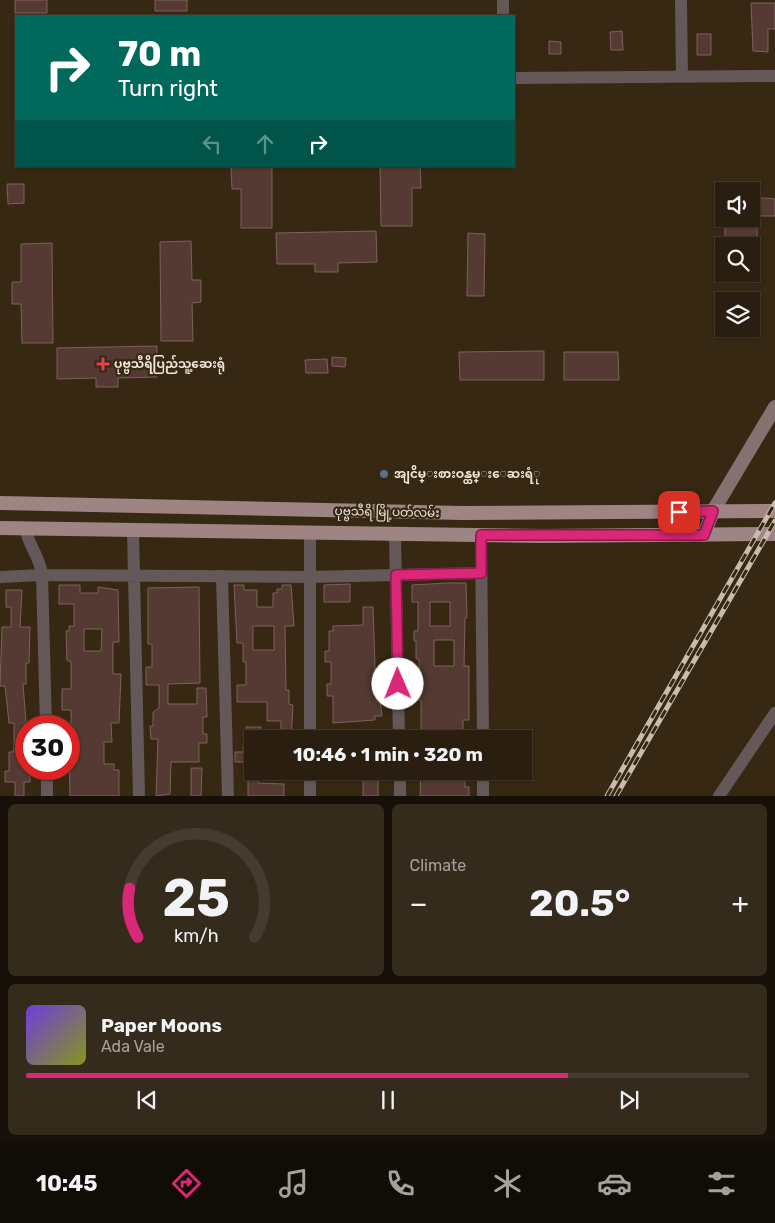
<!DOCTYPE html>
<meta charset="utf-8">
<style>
:root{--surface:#291e0f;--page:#352b1d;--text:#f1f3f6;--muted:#a5a29e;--line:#453c2f;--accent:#db2777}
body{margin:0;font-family:Rubik,"Noto Sans Myanmar",sans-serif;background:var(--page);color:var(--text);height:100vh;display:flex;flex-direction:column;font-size:19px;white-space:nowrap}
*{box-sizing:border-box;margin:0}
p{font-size:16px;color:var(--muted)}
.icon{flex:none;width:28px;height:28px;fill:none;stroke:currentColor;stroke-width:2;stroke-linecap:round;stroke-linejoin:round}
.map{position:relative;height:796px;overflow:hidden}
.sheet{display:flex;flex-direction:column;gap:8px;padding:8px;background:#171008;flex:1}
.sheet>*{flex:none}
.top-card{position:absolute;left:15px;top:15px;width:500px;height:152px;border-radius:0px;box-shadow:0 1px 4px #0004,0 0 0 1px var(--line);background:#00695c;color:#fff;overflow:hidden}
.tools{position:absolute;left:715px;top:182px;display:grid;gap:10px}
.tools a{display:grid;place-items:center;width:45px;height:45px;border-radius:0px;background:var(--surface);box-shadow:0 1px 4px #0004,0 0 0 1px var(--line);font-size:25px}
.speed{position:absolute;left:15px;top:715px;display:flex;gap:10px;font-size:25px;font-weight:700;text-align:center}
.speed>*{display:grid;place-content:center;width:65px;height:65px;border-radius:50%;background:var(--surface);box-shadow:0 1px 4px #0004,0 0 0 1px var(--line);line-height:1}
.speed .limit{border:8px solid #d22;background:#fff;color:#111}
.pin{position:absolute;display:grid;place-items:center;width:42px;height:42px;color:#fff;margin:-21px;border-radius:10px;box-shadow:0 2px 8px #0006}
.me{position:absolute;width:55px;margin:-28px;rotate:359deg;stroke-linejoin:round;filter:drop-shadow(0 0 4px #0008)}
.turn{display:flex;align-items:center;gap:18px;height:105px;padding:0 20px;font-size:22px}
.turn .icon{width:65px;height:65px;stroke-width:2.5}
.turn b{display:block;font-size:35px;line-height:42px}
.lanes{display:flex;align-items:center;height:48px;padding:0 20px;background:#0003;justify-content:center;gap:25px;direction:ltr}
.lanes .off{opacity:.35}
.big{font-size:38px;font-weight:700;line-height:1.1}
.sheet .tile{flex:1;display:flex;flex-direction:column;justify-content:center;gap:8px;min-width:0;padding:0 18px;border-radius:8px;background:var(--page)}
.sheet .dial{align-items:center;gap:0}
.dial svg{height:130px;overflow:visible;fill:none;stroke:var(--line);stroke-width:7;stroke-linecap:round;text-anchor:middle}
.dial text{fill:var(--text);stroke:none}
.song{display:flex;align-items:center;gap:15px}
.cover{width:60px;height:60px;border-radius:8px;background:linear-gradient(135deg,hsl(260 70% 55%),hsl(70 70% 35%))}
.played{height:5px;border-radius:2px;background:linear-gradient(90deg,var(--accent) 75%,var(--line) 75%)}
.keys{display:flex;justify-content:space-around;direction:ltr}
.heat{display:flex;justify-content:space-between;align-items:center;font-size:28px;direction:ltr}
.sheet .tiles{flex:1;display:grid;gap:8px;grid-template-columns:1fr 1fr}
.tile:last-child{grid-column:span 2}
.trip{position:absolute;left:244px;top:730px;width:288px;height:50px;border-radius:0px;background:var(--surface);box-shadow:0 1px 4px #0004,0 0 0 1px var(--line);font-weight:700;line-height:50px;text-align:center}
.dock{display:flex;height:80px;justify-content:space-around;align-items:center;background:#100c06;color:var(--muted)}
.dock .icon{width:35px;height:35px}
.dock .current{color:var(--accent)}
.dock b{font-size:22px;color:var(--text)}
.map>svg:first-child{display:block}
</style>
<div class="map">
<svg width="775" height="796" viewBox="0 0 775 796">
<rect width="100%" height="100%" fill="#372814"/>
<path fill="#543a33" stroke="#7e615a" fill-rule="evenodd" d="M15,0h32v13h-32z
M155,0h32v11h-32z
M751,3h24v26h-7v23l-15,-1z
M622,31l1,19h-12l-1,-18z
M697,34h14v21h-14z
M549,41l12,1v12h-12z
M272,166v62h-31v-39h-9l-1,-22z
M380,166h40l1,22h-9v38h-31z
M7,184h17v19l-16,1z
M751,197l24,2v17h-24z
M725,219h32v27h-32z
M376,231l1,31 -39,1v9h-23v-8h-38l-1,-31z
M468,233l17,1 -1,62h-17z
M191,241l1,39h9v22l-9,1 1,38h-32l-1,-99z
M52,243l1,100h-31l-1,-39h-9v-22h9v-38z
M157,346v31l-39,1v9h-22v-9l-39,1v-31z
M544,351v29h-84l-1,-28z
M564,352h54l1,28h-55z
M332,357l14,1 -1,9 -13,-1z
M327,359l1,14h-22l-1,-13z
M447,583h19l1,35h-2l-1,48h5v54h-6v19h-42v-39h-6v-15h4v-26h-3v-18h-2v-10h4v-29h-6v-17zM430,602h20v24h-20zM434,640h20v26h-20z
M350,584v18h-26v-17z
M59,585h21v8h18v-6l20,3 1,52h-6v32h8l-2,49h-8l1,19h-8v22h10v6h5v26h-49l-1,-47h2v-39h-9v-21h9v-27l-4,-2 -1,-29h3v-5h5v-22h-15zM84,629h18l-1,22h-17z
M234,585h10v5h13v17h16v-14h4v-4h5v-4h9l3,41h-9l1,64h3v14l4,1 -2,34h-10v-18h-14v-19h-30v-17h9v-23h-3v-19h-6zM253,626h21v24h-21z
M199,587l1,96 -32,1v20h29v-16h9l1,29h-4v17h4v9h-8v19h-28l-1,32 -14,2 2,-57h-7l-1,-13h3v-14l6,-4v-23h-13v-18h6v-23h-4v-56z
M6,590h16l-2,37h10l-1,36h-3v21h-3l3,39h-2v29h2v19h4v11h-6v14h-9v-14h-10v-11h4v-19h4l1,-4v-25h-5l-4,-37h-5l2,-59h9v-20h-5z
M363,607h10l2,59v4h2v20h2l3,26h-7v4l-42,3v-27h-6v-12h4v-22h-6v-11h4v-20h4v-5l30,-1z
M246,727h15v12h-9v23h-17v-10h8l1,-21h2z
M191,768h11l-1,28h-10z
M248,771h10v12l26,1v12h-36z
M331,771h47v25h-15v-16h-32z
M421,771h44v16h4v9h-49z"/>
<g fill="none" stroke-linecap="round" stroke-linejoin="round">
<path stroke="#655858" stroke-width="12" d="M503,0v16
M681,0l1,77
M514,78l261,-2
M26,529c2,17 14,27 16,46l4,151
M133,531l6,265
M310,533v206
M395,534l4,205
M481,535l2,204
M222,576l6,220
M0,577l42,-2 268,2 171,-4
M47,769v27
M310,771v25
M400,771v25
M483,771v25
M719,796l56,-83"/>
<path stroke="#867171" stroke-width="14" d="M704,535l9,-24 62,-104"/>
<path stroke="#9f8484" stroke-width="14" d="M0,503l462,10 313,-2
M0,528l542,8 233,-2"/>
<g stroke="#c7bcae" stroke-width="5">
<path id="rail" d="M607,796l168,-293
M616,796l159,-275"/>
</g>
<use href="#rail" stroke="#372814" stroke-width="3" stroke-dasharray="9" stroke-linecap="butt"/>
</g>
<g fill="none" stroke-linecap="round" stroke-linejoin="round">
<g stroke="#8e194d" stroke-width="12">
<path id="route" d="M398,684l-2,-109 85,-2v-38h223l9,-24 -34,1"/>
</g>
<use href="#route" stroke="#db2777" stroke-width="9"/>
</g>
<path fill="#e0444e" stroke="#372814" stroke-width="2" d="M100.5 356.5h5v5h5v5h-5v5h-5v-5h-5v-5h5z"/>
<circle fill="#5c6f8a" stroke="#372814" stroke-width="2" cx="384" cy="474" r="5"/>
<g text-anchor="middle" stroke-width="4.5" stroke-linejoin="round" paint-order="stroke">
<g font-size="12" font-weight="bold" fill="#efe5d9" stroke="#372814" text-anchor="start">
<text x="114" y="368">ပုဗ္ဗသီရိပြည်သူ့ဆေးရုံ</text>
<text x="394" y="478">အျငိမ္းစားဝန္ထမ္းေဆးရံု</text>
</g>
<g font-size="12" fill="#efe5d9" stroke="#372814">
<text transform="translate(387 512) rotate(1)" y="4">ပုဗ္ဗသီရိ မြို့ပတ်လမ်း</text>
</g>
</g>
</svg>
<div class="tools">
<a><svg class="icon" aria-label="sound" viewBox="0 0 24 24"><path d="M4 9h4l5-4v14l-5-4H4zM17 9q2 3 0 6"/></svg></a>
<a><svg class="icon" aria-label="search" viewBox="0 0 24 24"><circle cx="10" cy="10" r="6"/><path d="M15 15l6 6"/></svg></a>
<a><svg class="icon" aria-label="layers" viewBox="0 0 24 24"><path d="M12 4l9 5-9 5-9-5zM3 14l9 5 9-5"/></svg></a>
</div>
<div class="speed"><div class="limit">30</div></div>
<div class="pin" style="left:679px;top:512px;background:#d93025"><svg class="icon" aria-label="arrive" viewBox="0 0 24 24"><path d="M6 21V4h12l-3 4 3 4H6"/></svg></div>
<svg class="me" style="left:398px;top:684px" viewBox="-20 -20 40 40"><circle r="19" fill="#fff"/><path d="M0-13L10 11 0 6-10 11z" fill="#db2777"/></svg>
<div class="trip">10:46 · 1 min · 320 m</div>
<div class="top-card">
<div class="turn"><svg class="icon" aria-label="right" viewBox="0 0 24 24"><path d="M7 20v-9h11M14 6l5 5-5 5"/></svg><div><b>70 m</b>Turn right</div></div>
<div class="lanes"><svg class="icon off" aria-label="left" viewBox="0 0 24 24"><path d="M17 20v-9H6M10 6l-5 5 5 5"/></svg><svg class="icon off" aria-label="ahead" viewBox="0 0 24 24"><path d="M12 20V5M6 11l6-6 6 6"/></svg><svg class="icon" aria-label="right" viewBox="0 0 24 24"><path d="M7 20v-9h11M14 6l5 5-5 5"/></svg></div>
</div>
</div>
<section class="sheet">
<div class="tiles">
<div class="tile dial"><svg viewBox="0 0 100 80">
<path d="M14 69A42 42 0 1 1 86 69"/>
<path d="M14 69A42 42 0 0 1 9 39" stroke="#db2777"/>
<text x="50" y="56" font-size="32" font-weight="700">25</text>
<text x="50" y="72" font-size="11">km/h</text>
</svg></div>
<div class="tile"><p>Climate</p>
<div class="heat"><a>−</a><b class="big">20.5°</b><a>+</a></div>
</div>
<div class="tile">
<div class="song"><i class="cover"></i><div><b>Paper Moons</b><p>Ada Vale</p></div></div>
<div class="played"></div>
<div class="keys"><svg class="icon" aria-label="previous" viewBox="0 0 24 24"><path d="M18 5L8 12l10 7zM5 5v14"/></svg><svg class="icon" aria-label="pause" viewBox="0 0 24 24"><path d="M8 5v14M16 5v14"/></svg><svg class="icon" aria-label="next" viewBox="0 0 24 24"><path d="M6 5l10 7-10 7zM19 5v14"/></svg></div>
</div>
</div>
</section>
<nav class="dock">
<b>10:45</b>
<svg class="icon current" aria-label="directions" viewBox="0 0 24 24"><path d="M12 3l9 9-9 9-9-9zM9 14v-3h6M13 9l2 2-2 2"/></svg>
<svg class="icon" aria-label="music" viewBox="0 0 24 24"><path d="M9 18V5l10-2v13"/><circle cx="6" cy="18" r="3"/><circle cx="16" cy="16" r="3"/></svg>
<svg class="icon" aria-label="phone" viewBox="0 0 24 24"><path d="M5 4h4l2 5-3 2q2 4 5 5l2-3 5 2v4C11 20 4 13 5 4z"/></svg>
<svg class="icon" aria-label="climate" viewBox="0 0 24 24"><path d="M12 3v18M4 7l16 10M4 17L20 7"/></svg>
<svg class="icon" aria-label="car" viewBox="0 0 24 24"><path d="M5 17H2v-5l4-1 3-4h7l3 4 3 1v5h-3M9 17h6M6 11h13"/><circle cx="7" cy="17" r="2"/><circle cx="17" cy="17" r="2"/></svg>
<svg class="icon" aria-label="filters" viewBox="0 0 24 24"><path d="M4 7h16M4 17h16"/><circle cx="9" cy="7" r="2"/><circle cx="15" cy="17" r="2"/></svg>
</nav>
